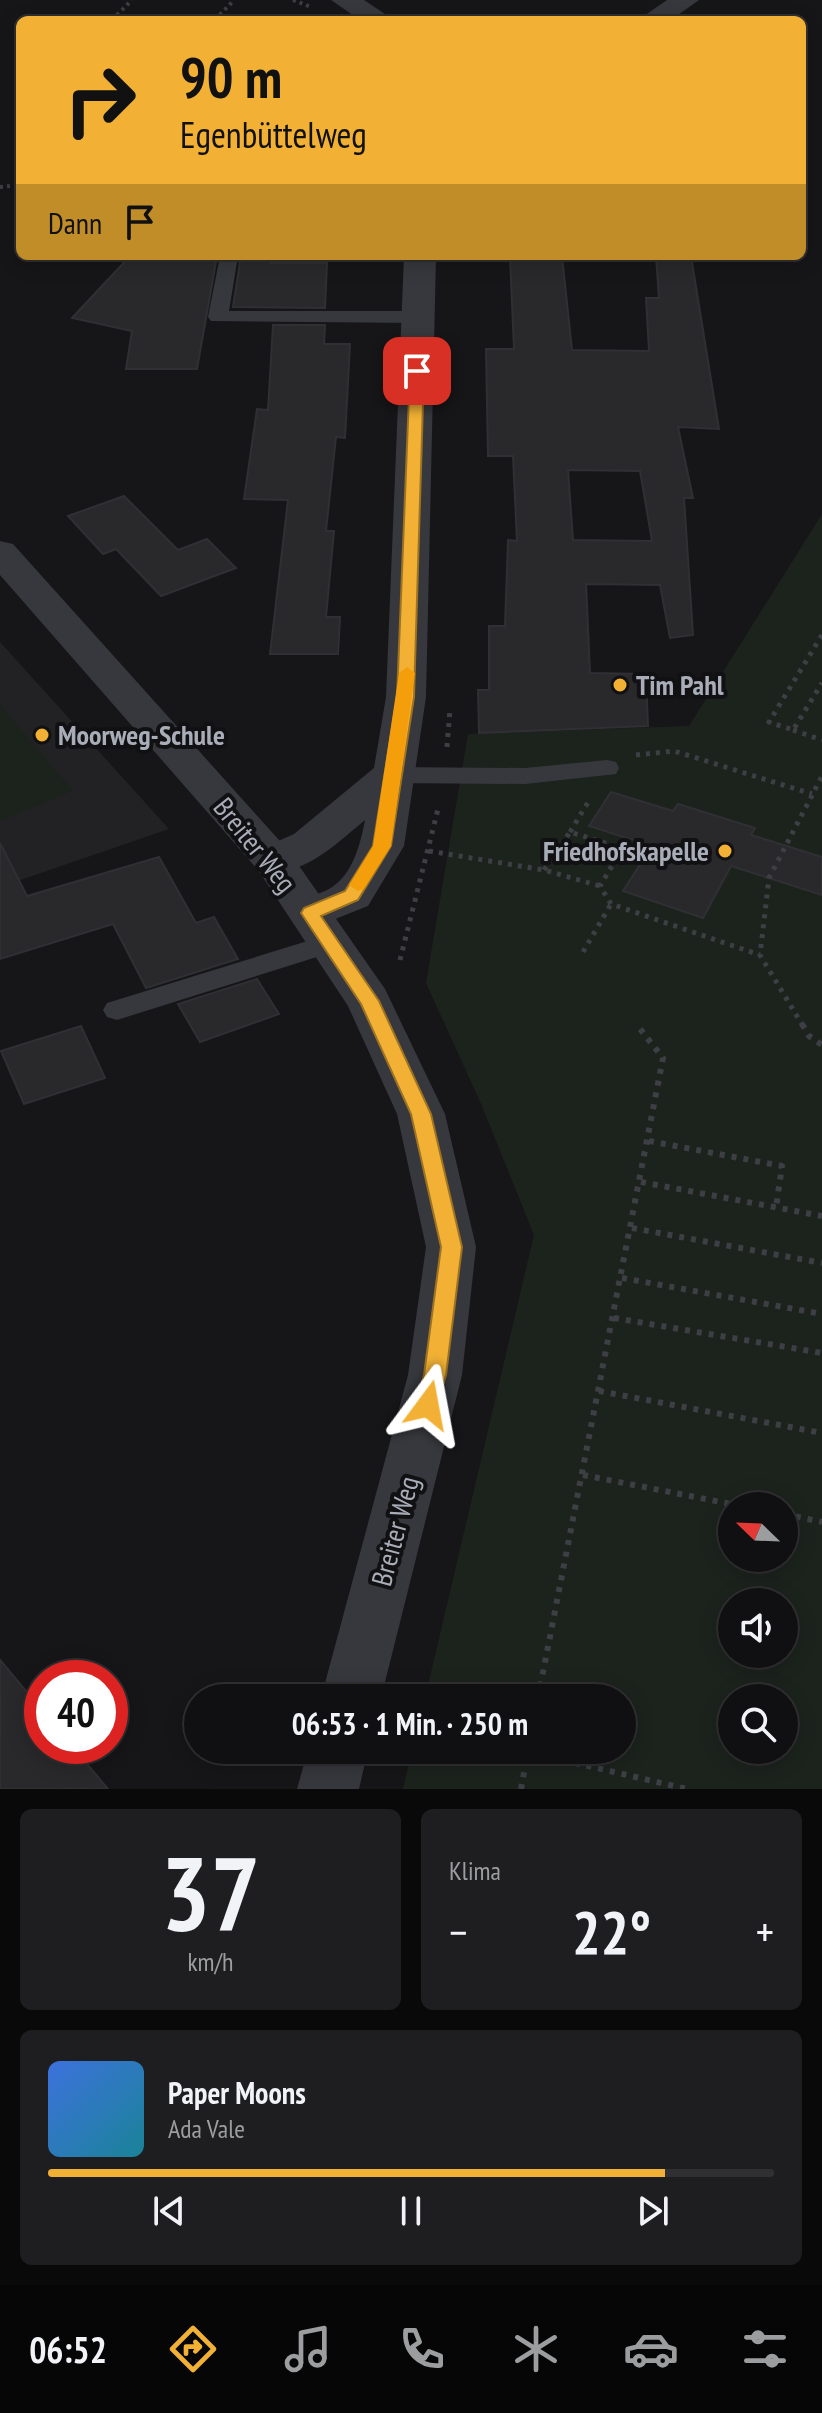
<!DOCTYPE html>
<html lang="de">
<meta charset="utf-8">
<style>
:root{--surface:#101012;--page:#1e1e20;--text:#f1f3f6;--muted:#9c9d9f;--line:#303032;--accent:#f2b134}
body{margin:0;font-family:"PT Sans Narrow",sans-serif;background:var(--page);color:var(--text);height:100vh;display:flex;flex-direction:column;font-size:30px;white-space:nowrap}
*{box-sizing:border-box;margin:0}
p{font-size:26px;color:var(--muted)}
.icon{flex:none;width:44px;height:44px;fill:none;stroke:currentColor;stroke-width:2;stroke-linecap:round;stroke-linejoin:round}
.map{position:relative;height:1789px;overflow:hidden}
.panel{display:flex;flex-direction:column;gap:20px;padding:20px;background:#09090a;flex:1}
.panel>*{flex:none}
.banner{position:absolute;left:16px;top:16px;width:790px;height:244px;border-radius:12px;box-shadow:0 4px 20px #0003,0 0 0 2px var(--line);background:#f2b134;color:#111;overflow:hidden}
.needle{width:52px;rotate:293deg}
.controls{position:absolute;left:718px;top:1492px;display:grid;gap:16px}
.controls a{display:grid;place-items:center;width:80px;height:80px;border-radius:50%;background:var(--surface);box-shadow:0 4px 20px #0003,0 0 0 2px var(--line);font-size:40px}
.speed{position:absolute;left:24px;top:1660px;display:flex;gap:16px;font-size:40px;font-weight:700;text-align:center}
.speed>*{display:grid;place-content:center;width:104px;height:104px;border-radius:50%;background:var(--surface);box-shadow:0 4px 20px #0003,0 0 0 2px var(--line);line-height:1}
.speed .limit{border:12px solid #d22;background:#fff;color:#111}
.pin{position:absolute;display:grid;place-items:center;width:68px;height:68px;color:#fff;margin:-34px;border-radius:16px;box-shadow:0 4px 12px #0006}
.me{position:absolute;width:88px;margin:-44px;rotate:13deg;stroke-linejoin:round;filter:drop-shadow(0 0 6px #0008)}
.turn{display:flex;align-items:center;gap:28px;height:168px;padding:0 32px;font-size:36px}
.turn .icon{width:104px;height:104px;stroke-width:2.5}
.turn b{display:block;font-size:56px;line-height:68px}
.then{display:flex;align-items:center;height:76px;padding:0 32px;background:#0003;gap:16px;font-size:30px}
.big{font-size:60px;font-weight:700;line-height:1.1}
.panel .widget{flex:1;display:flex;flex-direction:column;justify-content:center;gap:12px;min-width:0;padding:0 28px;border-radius:12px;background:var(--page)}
.panel .dial{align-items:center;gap:0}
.dial b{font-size:104px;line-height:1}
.song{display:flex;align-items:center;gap:24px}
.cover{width:96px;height:96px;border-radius:12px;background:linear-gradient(135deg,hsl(220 70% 55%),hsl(190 70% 35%))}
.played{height:8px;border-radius:4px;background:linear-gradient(90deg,var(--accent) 85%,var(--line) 85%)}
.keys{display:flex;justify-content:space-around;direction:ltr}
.heat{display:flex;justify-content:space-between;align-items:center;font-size:44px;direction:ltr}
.panel .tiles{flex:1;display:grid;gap:20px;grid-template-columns:1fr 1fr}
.widget:last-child{grid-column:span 2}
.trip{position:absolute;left:184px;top:1684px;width:452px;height:80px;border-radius:40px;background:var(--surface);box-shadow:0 4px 20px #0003,0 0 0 2px var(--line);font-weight:700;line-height:80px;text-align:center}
.menu{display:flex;height:128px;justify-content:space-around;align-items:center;background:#060607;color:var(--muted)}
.menu .icon{width:56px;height:56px}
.menu .selected{color:var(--accent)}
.menu b{font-size:36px;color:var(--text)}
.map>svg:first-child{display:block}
</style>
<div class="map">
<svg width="822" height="1789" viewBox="0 0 822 1789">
<rect width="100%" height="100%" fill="#161618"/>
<path fill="#222225" d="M0,642l169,187 -169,58z"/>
<path fill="#1c231d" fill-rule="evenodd" d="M822,514v1275h-419l9,-39h210v-52h-197l109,-463 -52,-129 -56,-123 42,-249 221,-8zM732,1506h52v52h-52zM732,1602h52v52h-52zM732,1698h52v52h-52z
M0,704l73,87 -73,30z"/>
<path fill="#29292c" stroke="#303034" stroke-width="2" fill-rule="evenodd" d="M130,256h87l-20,113h-71l6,-38 -60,-13z
M241,256h30l-1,7h57l-2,45 -92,-1z
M510,256h52l10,94 77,1 -3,-53h13l-3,-42h35l28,173 -41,-2 15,71h-9l9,137 -23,3 -10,-53 -74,-1 4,89 56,1 2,52 -169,7 -1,-43h11v-64h16l3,-86 9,1 -4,-85h-25l-2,-107h28zM568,470l72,1 12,70 -79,-1z
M273,325h52l-1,19h26l-5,94 -9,-1 -10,94h8l-8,86h14l-2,37h-68l18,-154 -44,-1 13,-90 11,1z
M124,496l54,54 29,-11 29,29 -75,28 -45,-47 -13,5 -35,-38z
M611,792l62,19 5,-7 77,24 -4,7 71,22v38l-91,-29 -28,52 -80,-27 29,-45 -63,-20z
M0,843l27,53 132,-39 37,66 18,-6 24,42 -92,29 -33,-64 -113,35z
M257,979l22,35 -79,28 -22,-38z
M81,1026l24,52 -81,26 -23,-53z
M0,1660l42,50v36h30l36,43h-108z"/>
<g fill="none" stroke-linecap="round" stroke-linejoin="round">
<path stroke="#3d3f44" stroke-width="4" stroke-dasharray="3 4" stroke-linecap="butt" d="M293,0l18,7
M112,20l20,-20
M215,20l19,-20
M0,187l20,-2"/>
<path stroke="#3d3f44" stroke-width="5" stroke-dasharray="4 6" stroke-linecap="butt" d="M822,635l-53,87 24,8 29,-47
M793,730l29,10
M447,747l3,-38
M636,755l38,-4 138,43
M570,832l20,-33
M622,849l-22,37 11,18 149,51
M429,851l115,19 56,16
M544,870l26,-38 76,24
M583,952l28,-48
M400,960l39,-155
M803,1026l-43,-71 9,-77 53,-102"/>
<path stroke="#3d3f44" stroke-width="6" stroke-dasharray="5 7" stroke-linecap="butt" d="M802,1024l7,12 13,9
M649,1141l133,25 -6,42
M641,1182l181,34
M632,1228l190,35
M622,1278l200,36
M614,1318l208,35
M599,1391l223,42
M583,1475l158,31
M784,1514l38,8
M538,1698l125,-640 -26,-33
M528,1752l159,37
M521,1789l7,-38"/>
<path fill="#37383d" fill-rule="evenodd" d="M220,256h18l-9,55h189l10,6 -10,6 -207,-2 -3,-4z
M607,760l9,2 3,6 -3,6 -91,10 -133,-1 -9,-2 -3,-6 3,-6 9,-2 133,1z
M330,934l9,2 4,7 -4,7 -222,70 -10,-3 -4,-7 4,-7z"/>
<path fill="#37383d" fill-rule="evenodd" d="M331,0h33l30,20h-34z
M667,0h32l-28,20h-33z
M404,256h32l-10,441 -22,149 -36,60 -58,23 -16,-5 -6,-11c11,-20 32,-15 48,-29 18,-14 25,-43 29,-64 -29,24 -67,62 -107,50l-7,-10 7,-10 36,-16 80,-66 12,-71z"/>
<path fill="#37383d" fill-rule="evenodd" d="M0,541l13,3 275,306 97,139 60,125 31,133 -14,128 -81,323h-60l87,-323 18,-128 -29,-133 -49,-108 -90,-136 -258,-295z
M308,1750h60l-9,39h-62z"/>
</g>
<path fill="#f2b134" stroke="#9d7322" stroke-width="2" d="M417,367l7,4 -10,326 -23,149 -33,54 -37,16 58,85 52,113 31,133 -16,128 -11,36h-15l-4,-6 8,-30 17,-128 -30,-133 -50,-110 -60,-91 3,-5 41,-17 28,-45 24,-149 13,-326z"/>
<path fill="#f59e0b" d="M407,667l8,6 -24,173 -27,43 -6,2 -9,-6 24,-39 26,-173z"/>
<g fill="#f2b134" stroke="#111113" stroke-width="3">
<circle cx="620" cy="685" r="8"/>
<circle cx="42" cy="735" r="8"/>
<circle cx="725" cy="851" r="8"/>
</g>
<g text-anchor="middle" stroke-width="8" stroke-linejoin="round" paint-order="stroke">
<g font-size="28" font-weight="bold" fill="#a8adb8" stroke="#111113" text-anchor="start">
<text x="636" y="695">Tim Pahl</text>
<text x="58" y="745">Moorweg-Schule</text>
<text x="709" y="861" text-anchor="end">Friedhofskapelle</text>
</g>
<g font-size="28" fill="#a8adb8" stroke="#111113">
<text transform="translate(255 845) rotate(51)" y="10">Breiter Weg</text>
<text transform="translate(395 1531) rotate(-75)" y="10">Breiter Weg</text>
</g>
</g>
</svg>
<div class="controls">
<a><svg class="needle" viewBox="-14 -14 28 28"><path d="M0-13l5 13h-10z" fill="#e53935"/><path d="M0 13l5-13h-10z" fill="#9c9d9f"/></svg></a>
<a><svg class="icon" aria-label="sound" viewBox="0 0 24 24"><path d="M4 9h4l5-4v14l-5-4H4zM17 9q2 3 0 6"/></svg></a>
<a><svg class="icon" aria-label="search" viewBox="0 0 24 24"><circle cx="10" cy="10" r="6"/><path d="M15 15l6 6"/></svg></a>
</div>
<div class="speed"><div class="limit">40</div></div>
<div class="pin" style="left:417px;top:371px;background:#d93025"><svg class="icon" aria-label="arrive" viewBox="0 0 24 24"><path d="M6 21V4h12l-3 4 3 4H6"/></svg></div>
<svg class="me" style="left:428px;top:1405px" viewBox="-20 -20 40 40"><path d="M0-17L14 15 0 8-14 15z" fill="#f2b134" stroke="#fff" stroke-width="4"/></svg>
<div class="trip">06:53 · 1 Min. · 250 m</div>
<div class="banner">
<div class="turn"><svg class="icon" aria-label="right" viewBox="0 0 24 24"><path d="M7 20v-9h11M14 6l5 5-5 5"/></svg><div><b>90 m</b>Egenbüttelweg</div></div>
<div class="then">Dann<svg class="icon" aria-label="arrive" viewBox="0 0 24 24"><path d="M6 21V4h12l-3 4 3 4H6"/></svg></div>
</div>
</div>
<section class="panel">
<div class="tiles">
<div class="widget dial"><b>37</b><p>km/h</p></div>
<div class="widget"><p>Klima</p>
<div class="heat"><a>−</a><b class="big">22°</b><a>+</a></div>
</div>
<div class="widget">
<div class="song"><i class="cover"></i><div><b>Paper Moons</b><p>Ada Vale</p></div></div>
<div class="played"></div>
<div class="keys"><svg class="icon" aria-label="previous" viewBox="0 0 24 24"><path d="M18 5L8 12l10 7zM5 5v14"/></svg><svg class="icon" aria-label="pause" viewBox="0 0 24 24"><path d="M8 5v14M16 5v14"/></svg><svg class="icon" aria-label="next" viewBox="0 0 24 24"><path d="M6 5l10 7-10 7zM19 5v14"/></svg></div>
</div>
</div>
</section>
<nav class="menu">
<b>06:52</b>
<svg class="icon selected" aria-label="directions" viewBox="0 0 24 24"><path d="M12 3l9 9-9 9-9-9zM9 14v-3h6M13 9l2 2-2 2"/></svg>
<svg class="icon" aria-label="music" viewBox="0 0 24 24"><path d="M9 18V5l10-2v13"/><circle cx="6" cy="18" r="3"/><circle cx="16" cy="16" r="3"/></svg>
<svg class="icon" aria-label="phone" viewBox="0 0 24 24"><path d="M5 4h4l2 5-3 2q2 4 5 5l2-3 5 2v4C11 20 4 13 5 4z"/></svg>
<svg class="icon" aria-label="climate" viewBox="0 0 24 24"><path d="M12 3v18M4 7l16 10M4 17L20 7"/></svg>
<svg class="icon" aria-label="car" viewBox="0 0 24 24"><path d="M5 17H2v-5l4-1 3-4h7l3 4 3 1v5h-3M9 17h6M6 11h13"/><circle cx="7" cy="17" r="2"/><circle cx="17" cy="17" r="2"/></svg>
<svg class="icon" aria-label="filters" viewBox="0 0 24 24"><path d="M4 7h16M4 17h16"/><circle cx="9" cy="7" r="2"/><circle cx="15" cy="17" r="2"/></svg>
</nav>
